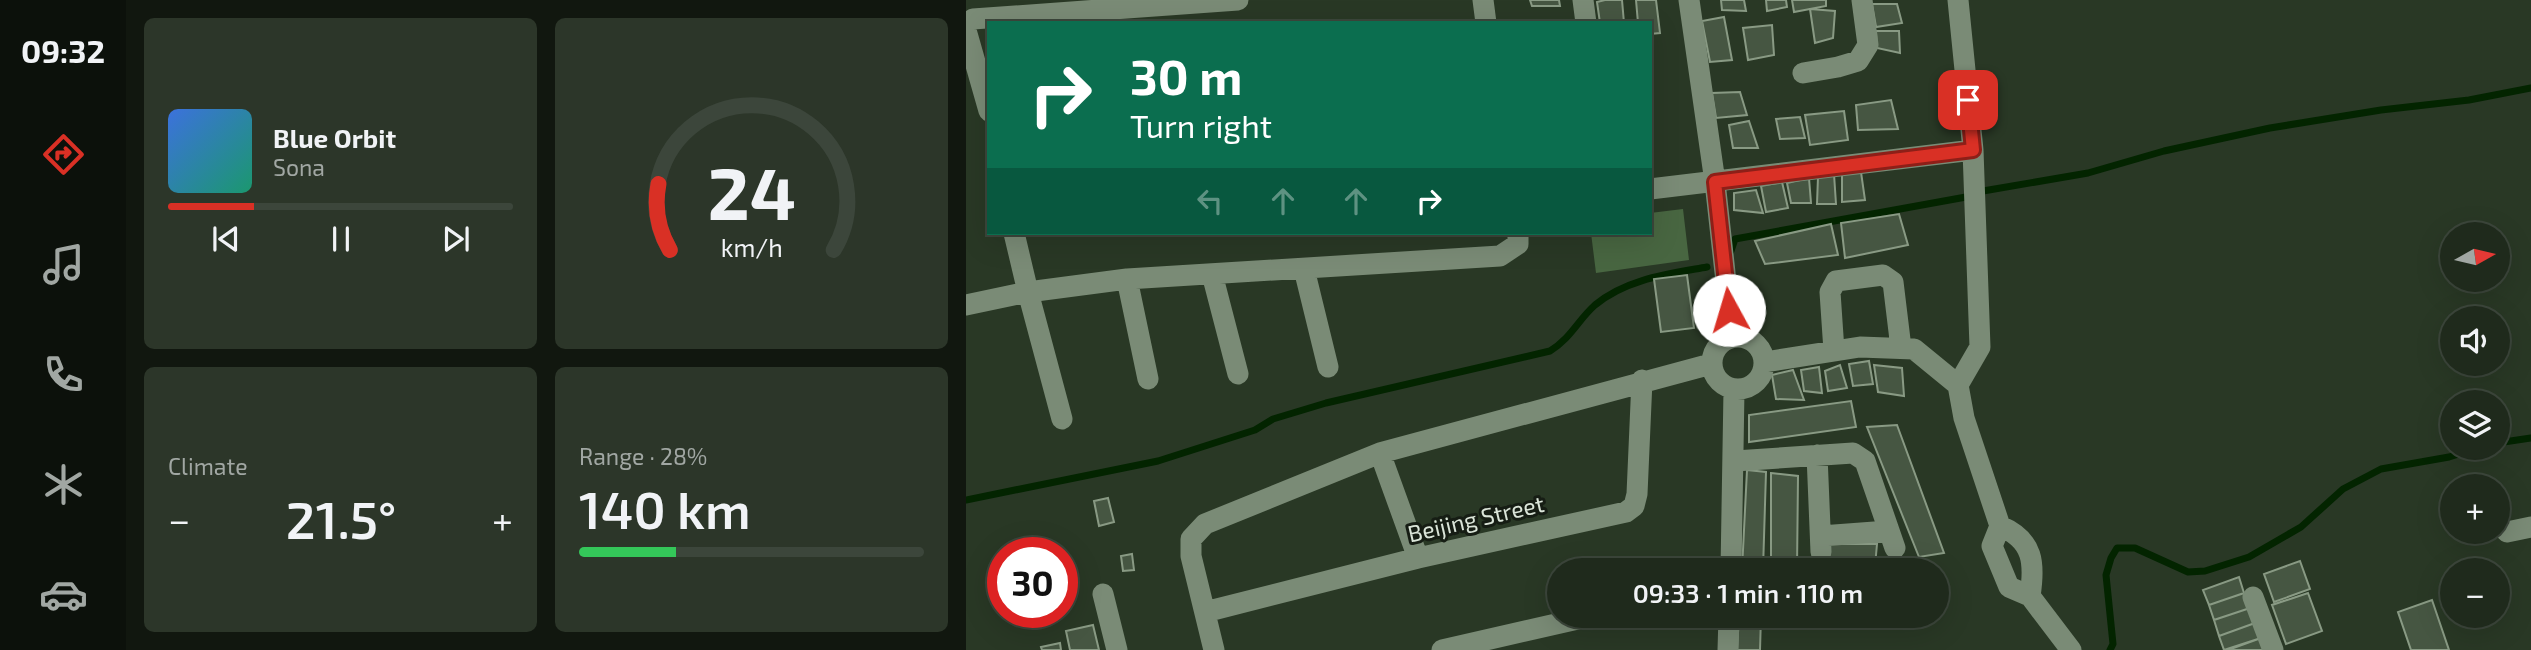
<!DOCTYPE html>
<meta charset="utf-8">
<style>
:root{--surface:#1f2a1c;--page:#2c3629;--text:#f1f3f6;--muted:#a1a7a3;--line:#3c463b;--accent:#d93025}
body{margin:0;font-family:"Exo 2",sans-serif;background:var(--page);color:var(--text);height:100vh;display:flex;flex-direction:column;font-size:26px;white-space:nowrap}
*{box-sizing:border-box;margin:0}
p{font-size:23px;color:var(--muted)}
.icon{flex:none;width:38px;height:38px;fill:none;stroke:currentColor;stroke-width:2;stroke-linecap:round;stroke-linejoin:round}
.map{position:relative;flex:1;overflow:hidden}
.side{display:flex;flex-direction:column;gap:18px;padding:18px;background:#11170f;width:840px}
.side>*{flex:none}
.top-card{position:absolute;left:21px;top:21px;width:665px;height:214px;border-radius:0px;box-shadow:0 7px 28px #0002,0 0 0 2px var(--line);background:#0b6e4f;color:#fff;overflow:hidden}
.needle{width:46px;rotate:82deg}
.controls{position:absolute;left:1474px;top:222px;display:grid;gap:14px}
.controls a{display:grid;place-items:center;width:70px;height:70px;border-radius:50%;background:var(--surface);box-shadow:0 7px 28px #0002,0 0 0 2px var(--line);font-size:35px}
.speed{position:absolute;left:21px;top:537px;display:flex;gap:14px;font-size:35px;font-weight:700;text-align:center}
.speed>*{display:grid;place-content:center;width:91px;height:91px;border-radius:50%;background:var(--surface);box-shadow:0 7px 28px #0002,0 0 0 2px var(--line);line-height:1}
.speed .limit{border:10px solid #d22;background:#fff;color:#111}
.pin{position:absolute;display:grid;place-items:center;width:60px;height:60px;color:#fff;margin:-30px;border-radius:14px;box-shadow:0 4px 10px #0006}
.me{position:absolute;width:77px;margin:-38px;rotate:354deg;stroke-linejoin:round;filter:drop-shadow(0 0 5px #0008)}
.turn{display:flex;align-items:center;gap:24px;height:147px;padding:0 28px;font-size:32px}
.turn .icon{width:91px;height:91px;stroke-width:2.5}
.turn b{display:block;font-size:49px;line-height:60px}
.lanes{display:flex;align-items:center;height:66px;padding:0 28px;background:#0003;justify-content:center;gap:35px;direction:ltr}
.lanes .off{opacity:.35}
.big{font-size:52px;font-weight:600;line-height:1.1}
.side .tile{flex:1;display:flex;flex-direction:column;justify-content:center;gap:10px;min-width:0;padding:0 24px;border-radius:10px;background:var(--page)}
.side .dial{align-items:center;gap:0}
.dial svg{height:182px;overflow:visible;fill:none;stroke:var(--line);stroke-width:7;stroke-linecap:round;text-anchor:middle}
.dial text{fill:var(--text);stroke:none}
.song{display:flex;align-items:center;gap:21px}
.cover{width:84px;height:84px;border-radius:10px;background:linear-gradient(135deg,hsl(220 70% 55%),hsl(160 70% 35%))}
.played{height:7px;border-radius:4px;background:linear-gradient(90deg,var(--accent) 25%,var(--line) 25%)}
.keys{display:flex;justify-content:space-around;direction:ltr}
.heat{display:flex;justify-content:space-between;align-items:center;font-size:38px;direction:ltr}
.charge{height:10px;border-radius:5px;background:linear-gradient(90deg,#34c759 28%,var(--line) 0)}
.side .tiles{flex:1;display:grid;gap:18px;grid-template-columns:repeat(2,1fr)}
.trip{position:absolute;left:581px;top:558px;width:402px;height:70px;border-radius:35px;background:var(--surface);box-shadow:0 7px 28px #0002,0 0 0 2px var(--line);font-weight:600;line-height:70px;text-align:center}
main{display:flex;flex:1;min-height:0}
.menu{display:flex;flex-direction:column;width:126px;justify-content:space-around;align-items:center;background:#0c110b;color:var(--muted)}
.menu .icon{width:49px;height:49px}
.menu .selected{color:var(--accent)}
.menu b{font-size:32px;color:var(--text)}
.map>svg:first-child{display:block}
</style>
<main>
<nav class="menu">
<b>09:32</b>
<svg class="icon selected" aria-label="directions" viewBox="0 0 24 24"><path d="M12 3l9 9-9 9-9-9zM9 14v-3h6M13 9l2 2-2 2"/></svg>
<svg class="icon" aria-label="music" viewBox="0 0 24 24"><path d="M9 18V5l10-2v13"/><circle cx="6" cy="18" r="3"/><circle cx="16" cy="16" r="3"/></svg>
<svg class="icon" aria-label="phone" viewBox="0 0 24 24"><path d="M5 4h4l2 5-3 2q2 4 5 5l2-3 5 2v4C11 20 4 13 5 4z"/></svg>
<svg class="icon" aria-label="climate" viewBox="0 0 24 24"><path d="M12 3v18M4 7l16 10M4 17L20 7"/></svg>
<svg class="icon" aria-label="car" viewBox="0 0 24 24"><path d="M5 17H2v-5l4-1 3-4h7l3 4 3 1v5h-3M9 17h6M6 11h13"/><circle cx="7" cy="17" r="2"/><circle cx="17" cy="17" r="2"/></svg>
</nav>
<section class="side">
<div class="tiles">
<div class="tile">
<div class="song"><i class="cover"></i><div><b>Blue Orbit</b><p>Sona</p></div></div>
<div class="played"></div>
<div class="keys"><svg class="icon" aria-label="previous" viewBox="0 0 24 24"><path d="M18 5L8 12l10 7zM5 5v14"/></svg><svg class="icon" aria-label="pause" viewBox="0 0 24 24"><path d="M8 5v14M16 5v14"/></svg><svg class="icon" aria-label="next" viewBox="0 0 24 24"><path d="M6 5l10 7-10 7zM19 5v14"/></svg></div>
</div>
<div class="tile dial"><svg viewBox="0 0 100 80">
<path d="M14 69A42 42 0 1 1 86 69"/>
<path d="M14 69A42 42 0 0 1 9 40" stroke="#d93025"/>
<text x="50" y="56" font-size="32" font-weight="700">24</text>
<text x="50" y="72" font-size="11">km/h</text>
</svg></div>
<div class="tile"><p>Climate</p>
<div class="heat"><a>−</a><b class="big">21.5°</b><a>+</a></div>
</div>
<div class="tile"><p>Range · 28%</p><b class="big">140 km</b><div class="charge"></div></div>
</div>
</section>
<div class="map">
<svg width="1565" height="650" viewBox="0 0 1565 650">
<rect width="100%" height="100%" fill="#293825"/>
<path fill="#486641" d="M717,209l6,51 -93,13 -5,-40h59v-20z"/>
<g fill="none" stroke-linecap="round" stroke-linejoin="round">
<path stroke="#032400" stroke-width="7" d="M1017,191l105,-18 76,-22 106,-23 111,-18 88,-10 62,-12
M765,251l4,-12 231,-42
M1531,443l34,-5
M0,500l192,-39 97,-31 18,-11 53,-16 224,-52c21,-13 28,-31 45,-46 31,-26 73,-31 112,-38
M1144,650l3,-6 -7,-69 5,-17 6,-10h18l53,24 17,-1 44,-14 52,-30 42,-38 38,-20 68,-12 29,-9"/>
</g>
<path fill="#465642" stroke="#899a84" stroke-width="2" d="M564,0h29l1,6h-28z
M639,0h17l2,23h-24l-3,-21z
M670,0h20l4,33 -10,1v-11h-12z
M755,0h23l2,11 -24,-1z
M800,0h20l1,7 -20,4z
M826,0h34v6l-32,6z
M906,4h25l5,19 -26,4z
M844,9l25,2 -2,27 -18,5z
M758,17l8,43 -22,2 -8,-41z
M806,25l2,30 -26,5 -5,-32z
M910,31h23l1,22 -23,-5z
M774,92l7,23 -31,3 -4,-25z
M925,100l7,29 -40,1 -2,-25z
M878,111l4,29 -38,5 -5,-30z
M834,117l5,21 -25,1 -4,-20z
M783,121l9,27h-25l-4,-23z
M876,172h19l4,28 -23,2z
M868,174l2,30h-19l1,-27z
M843,178l2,25h-20l-4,-20z
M816,182l6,26 -22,4 -5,-26z
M790,190l7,23 -29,-3v-17z
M933,214l9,31 -63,13 -4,-35z
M865,224l7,31 -73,9 -10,-23z
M721,275l7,53 -33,4 -7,-53z
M903,361l4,23 -20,2 -4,-22z
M874,365l7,23 -19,3 -3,-20z
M908,365l28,3 2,28 -26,-4z
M853,367l3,26 -18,-2 -3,-21z
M827,370l11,30 -28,-1 -4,-24z
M885,401l5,26 -107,15v-27z
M931,425l47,128 -25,4 -52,-130z
M781,470l19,2 -3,98h-21z
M805,473l27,3 -1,93 -26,-9z
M142,498l6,24 -15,4 -5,-25z
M861,544h50l-2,22 -50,4z
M166,554l2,16 -11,1 -2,-15z
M1334,561l10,28 -36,13 -10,-28z
M1273,577l5,16 -35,12 -6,-15z
M1278,593l6,15 -36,12 -5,-15z
M1342,593l14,38 -36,13 -14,-39z
M1466,600l17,50h-38l-13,-38z
M1284,608l5,15 -36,13 -5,-16z
M773,616h22l-1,34h-23z
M1289,623l6,15 -37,12 -5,-14z
M127,625l6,25h-29l-4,-19z
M1295,638l4,12h-37z
M94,643l1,7h-19l-1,-3z"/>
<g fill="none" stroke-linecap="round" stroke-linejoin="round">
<path stroke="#7a8b76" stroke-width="21" d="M517,0l3,23
M617,0l3,23
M723,0l26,182 17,154
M992,0l15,150
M0,25l7,-6 265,-19
M0,30l23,81
M837,73l35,-6 20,-6 10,-16 -6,-45
M684,189l323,-39 7,197 -22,38
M48,233l14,59 99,-13 373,-23 18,-12v-11
M338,269l24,98
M246,274l26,100
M161,279l21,100
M0,305l62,-13 34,127
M746 363a26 26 0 1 1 52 0a26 26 0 1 1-52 0Z
M868,351l-4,-59 6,-11 47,-6 10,7 8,66
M799,362l95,-15 54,2 44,36 6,33 36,108 -8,20 17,41 21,9 41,54
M414,453l38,105
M851,455l4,97
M769,461l118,-8 12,8 30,87
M1034,526c34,14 35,38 30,70
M1541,532l24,-5
M855,536l67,-5
M765,570l3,-180
M137,594l14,56
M1287,597l20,53
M239,612l213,-54 208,-46 8,-6 3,-12 5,-114
M248,650l-23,-94v-17l14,-15 175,-71 331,-89
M476,650l149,-34
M762,650l1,-34"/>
</g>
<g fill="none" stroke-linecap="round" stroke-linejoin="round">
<g stroke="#8d1f18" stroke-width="18">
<path id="route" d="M763,310l-14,-128 258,-32 -5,-50"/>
</g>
<use href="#route" stroke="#d93025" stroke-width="12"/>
</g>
<g text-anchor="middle" stroke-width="6" stroke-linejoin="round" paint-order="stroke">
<g font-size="23" fill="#dbe5d9" stroke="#161d14">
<text transform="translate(510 519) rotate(-13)" y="8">Beijing Street</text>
</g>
</g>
</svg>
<div class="controls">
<a><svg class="needle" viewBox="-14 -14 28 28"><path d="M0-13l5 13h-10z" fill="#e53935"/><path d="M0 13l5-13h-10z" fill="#a1a7a3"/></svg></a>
<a><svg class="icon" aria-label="sound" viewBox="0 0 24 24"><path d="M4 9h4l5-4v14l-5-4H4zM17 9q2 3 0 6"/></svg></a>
<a><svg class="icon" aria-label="layers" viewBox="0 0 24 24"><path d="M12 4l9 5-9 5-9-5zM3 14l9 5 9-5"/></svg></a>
<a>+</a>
<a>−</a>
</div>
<div class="speed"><div class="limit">30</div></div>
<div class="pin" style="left:1002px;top:100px;background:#d93025"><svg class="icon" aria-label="arrive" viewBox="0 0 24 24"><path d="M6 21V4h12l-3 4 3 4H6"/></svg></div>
<svg class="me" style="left:763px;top:310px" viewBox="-20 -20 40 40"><circle r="19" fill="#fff"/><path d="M0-13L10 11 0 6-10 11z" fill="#d93025"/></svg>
<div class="trip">09:33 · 1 min · 110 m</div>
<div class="top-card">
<div class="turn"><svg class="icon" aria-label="right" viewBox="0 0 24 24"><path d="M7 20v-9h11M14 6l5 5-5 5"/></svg><div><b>30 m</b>Turn right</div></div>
<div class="lanes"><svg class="icon off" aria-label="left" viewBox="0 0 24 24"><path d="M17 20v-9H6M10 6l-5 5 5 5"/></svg><svg class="icon off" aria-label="ahead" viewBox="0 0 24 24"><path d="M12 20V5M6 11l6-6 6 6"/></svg><svg class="icon off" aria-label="ahead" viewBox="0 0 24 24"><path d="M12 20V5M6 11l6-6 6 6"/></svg><svg class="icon" aria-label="right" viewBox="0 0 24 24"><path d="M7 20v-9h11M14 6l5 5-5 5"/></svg></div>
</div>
</div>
</main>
